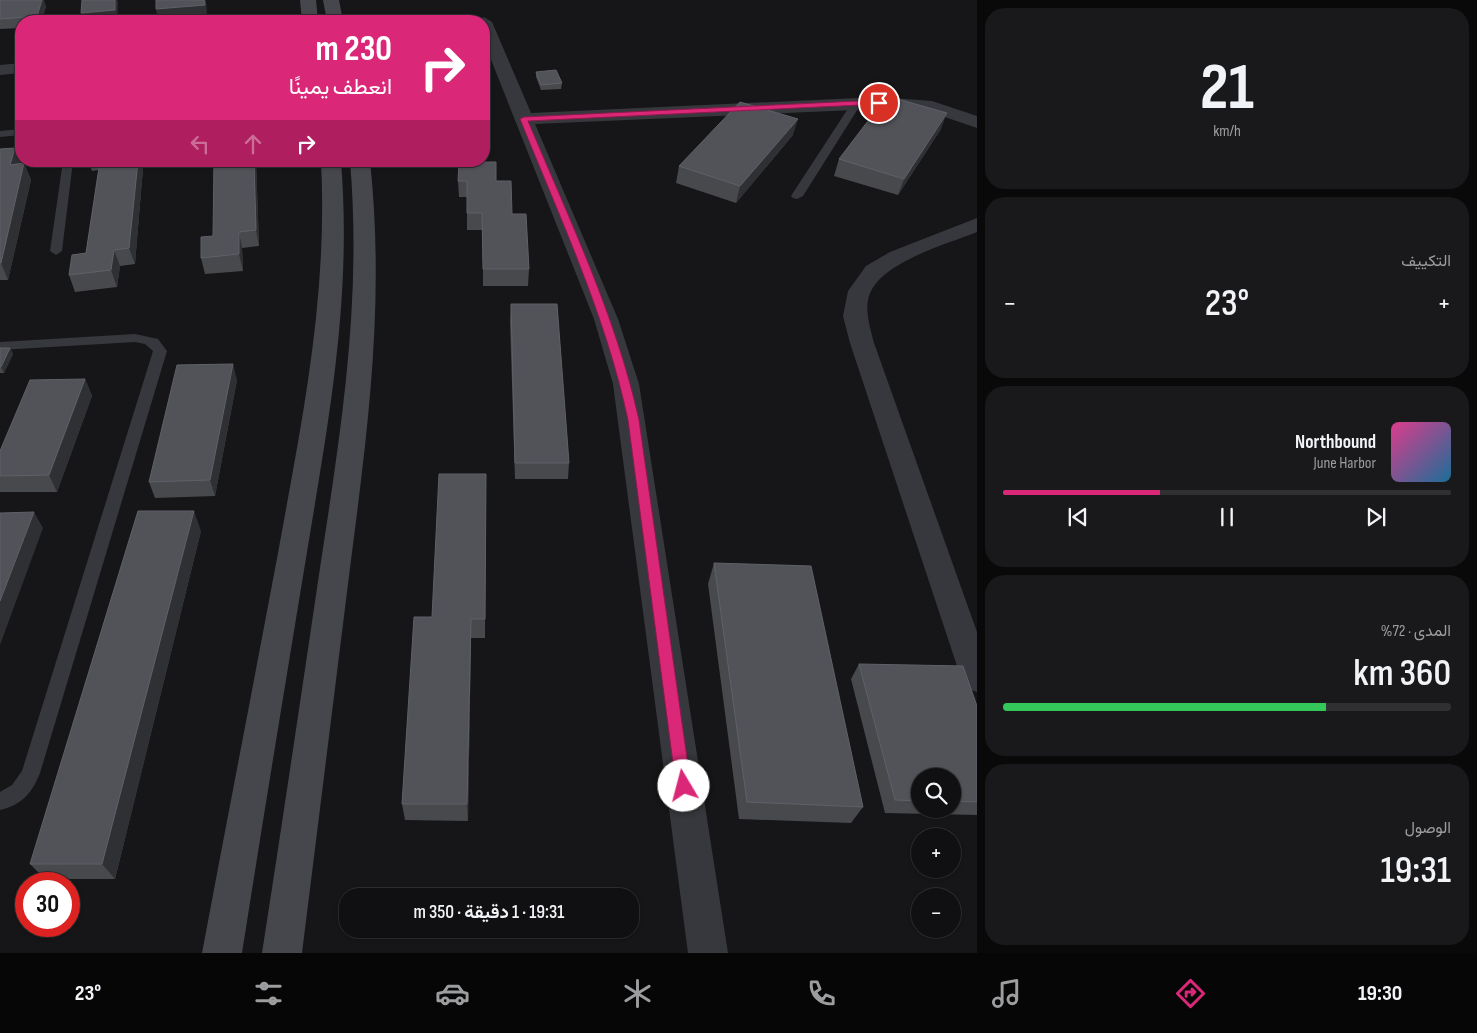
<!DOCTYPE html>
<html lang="ar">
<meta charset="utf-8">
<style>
:root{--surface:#101012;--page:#19191b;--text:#f1f3f6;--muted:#9c9d9f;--line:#303032;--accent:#db2777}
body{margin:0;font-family:"Sofia Sans Condensed",Vazirmatn,sans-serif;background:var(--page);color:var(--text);direction:rtl;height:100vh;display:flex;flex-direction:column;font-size:19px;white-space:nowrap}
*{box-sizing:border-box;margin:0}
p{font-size:16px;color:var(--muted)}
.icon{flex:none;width:28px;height:28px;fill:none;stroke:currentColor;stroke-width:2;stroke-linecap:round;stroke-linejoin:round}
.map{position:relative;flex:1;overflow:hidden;direction:ltr}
.panel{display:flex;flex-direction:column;gap:8px;padding:8px;background:#09090a;width:500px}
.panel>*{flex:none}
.top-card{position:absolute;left:15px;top:15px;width:475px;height:152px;border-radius:20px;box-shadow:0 1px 4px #0004,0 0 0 1px var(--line);direction:rtl;background:#db2777;color:#fff;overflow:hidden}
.buttons{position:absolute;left:911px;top:768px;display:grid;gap:10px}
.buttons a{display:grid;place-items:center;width:50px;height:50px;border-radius:50%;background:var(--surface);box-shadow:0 1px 4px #0004,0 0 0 1px var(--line);font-size:25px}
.speed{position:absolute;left:15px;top:872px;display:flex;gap:10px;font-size:25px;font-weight:700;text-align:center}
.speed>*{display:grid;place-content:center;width:65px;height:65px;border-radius:50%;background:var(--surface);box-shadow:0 1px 4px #0004,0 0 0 1px var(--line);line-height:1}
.speed .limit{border:8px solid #d22;background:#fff;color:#111}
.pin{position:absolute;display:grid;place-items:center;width:42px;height:42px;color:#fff;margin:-21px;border:2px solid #fff;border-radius:50%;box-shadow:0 1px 5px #0007}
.me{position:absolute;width:55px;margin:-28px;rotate:352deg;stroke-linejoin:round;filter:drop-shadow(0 0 4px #0008)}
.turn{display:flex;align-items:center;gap:18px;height:105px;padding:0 15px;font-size:22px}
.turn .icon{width:65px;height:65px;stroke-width:2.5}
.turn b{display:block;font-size:35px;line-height:42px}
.lanes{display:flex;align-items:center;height:48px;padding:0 15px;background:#0003;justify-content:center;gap:25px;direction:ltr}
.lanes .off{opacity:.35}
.big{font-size:38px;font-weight:600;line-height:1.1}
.panel .widget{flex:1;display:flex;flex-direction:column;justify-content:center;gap:8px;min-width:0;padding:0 18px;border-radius:20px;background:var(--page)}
.panel .dial{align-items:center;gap:0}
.dial b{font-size:65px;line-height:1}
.song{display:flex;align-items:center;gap:15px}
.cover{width:60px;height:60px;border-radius:8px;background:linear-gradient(135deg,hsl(330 70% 55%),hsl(200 70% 35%))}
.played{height:5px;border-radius:2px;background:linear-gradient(90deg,var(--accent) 35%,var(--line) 35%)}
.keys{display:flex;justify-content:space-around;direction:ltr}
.heat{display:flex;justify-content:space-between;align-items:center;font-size:28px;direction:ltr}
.charge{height:8px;border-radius:4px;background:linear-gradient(90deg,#34c759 72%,var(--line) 0)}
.trip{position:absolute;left:339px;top:888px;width:300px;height:50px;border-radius:20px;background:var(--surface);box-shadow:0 1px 4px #0004,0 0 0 1px var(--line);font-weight:600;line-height:50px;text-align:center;direction:rtl}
.dock{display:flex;height:80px;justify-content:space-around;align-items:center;background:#060607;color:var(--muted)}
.dock .icon{width:35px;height:35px}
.dock .on{color:var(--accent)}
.dock b{font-size:22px;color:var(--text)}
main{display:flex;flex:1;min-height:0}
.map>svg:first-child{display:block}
</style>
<main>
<section class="panel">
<div class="widget dial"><b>21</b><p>km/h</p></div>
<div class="widget"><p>التكييف</p>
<div class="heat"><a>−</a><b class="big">23°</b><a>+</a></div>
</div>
<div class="widget">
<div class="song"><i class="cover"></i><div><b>Northbound</b><p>June Harbor</p></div></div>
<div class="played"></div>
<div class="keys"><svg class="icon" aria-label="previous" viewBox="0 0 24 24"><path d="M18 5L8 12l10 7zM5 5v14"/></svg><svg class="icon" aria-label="pause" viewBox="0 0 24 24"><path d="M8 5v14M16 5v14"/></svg><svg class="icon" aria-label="next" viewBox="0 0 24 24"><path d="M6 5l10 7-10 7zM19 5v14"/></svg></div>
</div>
<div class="widget"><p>المدى · 72%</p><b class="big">360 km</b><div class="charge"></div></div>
<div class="widget"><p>الوصول</p><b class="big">19:31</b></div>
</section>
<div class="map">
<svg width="977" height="953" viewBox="0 0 977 953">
<rect width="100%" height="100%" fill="#161618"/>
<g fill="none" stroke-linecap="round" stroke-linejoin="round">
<path fill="#37383d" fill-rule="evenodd" d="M856,101l5,3 -58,92 -6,3 -4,-1 -2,-2 60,-92z
M21,129v6l-21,2v-6z
M63,161h10l-11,90 -6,4 -6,-4z
M135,334l23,5 9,12 -127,422c-8,20 -18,32 -40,37v-18l12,-7 10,-14 131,-420 -8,-7 -10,-2 -135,8v-8z"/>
<path fill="#37383d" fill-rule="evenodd" d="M484,17l8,5 39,91 348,-16 53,4 45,15v12l-47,-16 -51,-3 -344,15 83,195 21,65 89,569h-40l-75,-569 -19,-65 -110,-277v-21h-8z
M21,63v10l-21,2v-10z
M977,218v14c-30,12 -91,29 -106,59 -8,16 -1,36 3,52l103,289v60l-11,-4 -5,-10 -111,-335 -7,-27 5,-25 18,-25 24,-14z"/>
<path fill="#45474d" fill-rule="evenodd" d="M300,0h16l2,21h-16z
M323,0h16l4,21h-16z
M321,161h20c11,137 -12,257 -34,391 -22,134 -44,267 -65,401h-40c25,-133 51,-267 76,-400 24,-133 50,-255 43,-392z
M350,161h20c15,141 -2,267 -20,407 -16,128 -32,257 -48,385h-40c20,-128 39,-257 58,-385 21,-138 42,-266 30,-407z"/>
</g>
<path fill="#47494d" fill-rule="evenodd" d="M0,0l46,6 -4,15h-21v7l-21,1z
M536,72l26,11 -1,6 -20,1 -5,-13z
M941,129l-43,66 -64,-19 5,-17z
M793,135l-57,68 -60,-20 3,-17z
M0,149l21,15 3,-1 7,17 -23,100h-8z
M88,161h54l1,7 -8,96 -15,2 -3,21 -42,5 -6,-17 17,-22 13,-83 -7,1z
M256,161l3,85 -17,2 1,23 -38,3 -4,-16z
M458,181h38l16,33 17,55 -1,17h-45v-56h-16v-33h-8z
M511,304l58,159 -1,16h-53l-5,-158z
M0,348h10l3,6 -9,19h-4z
M85,379l7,17 -35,96h-57v-41z
M237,380l-22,116 -60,2 -6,-16z
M486,474l-1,164h-14l-3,183 -63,-1 -3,-16 30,-187z
M201,531l-86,348h-70l-15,-15z
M714,563l149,244 -12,16 -112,-4 -31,-235z
M859,664l118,42v109l-92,-2 -34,-134zM920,776h32v33h-32z"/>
<path fill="#2f3033" d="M42,0h2l2,6 -4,15h-3l-2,-5z
M115,0h2l1,2 -1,18 -8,1h-25l-3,-8z
M206,0l1,15 -49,5 -2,-11z
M947,113l-6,16 -43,66 6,-16z
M798,119l-5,16 -57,68 4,-17z
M15,148l6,16 -11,1z
M138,161h4l1,7 -8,96 -6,-16z
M254,161h2l3,85 -3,-16z
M24,163l7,17 -23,100 -7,-17z
M239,232l3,16 1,23 -4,-17z
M114,250l6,16 -3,21 -6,-17z
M10,348l3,6 -9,19 -3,-6z
M233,364l4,16 -22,116 -5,-16z
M85,379l7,17 -35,96 -8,-17z
M194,511l7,20 -86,348 -13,-15z
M34,512l9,16 -43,117v-44z
M471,619v19l-3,183 -1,-17z"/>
<path fill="#525359" stroke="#5f6168" d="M0,0h42l-5,16 -37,3z
M82,0h33v10l-34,3z
M156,0h48l1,5 -49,4z
M556,70l6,13 -21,2 -5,-13z
M887,96l60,17 -43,66 -65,-20z
M740,102l58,17 -58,67 -61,-20z
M15,148l-5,17 14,-2 -23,100h-1v-114z
M100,161h38l-9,87 -15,2 -3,20 -42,5 3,-20 14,-2z
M214,161h40l2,69 -17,2v22l-38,4v-21l12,-1z
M459,162h37v19h15l1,33h14l3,55h-46l-1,-56h-15v-32h-9z
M511,304h46l12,159h-54z
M0,348h10l-9,19h-1z
M233,364l-23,116 -61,2 28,-117z
M85,379l-36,96 -49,1v-25l30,-71z
M439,474h47l-1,145h-14l-4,185h-65l12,-187h18z
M138,511h56l-92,353h-72z
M34,512l-34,89v-88z
M714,563l97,3 52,241 -116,-5z
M859,664l104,2 14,40v96l-25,-1v-25h-32v25l-25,-1z"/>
<path fill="#db2777" stroke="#8e194d" d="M879,100l3,1v3l-354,17c41,98 88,195 111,299l52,366 -2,5 -5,2 -6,-2 -2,-5 -48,-366c-22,-104 -68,-202 -108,-301l4,-2z"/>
</svg>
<div class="buttons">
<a><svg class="icon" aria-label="search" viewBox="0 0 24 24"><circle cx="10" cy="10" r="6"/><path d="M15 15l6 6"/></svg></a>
<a>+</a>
<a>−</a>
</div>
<div class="speed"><div class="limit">30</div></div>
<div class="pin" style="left:879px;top:103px;background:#d93025"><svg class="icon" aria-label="arrive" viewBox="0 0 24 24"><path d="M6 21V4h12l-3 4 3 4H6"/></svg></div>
<svg class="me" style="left:684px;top:786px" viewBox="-20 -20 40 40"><circle r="19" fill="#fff"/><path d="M0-13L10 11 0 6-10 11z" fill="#db2777"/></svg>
<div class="trip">19:31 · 1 دقيقة · 350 m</div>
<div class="top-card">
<div class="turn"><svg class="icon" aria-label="right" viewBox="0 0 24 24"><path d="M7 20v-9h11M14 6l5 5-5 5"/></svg><div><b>230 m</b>انعطف يمينًا</div></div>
<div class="lanes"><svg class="icon off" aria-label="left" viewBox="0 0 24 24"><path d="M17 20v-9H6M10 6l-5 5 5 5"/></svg><svg class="icon off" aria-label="ahead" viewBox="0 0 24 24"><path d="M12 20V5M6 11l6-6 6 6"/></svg><svg class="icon" aria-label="right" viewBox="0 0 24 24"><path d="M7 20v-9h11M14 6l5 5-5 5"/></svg></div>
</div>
</div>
</main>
<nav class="dock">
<b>19:30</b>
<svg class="icon on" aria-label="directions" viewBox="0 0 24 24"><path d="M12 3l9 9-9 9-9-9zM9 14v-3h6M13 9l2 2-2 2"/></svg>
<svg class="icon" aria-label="music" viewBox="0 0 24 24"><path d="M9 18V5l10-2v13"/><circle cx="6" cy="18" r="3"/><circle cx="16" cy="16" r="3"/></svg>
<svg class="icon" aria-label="phone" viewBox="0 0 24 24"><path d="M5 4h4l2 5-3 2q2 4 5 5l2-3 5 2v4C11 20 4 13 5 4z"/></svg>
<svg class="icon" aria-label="climate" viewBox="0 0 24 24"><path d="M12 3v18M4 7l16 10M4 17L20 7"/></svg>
<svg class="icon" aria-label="car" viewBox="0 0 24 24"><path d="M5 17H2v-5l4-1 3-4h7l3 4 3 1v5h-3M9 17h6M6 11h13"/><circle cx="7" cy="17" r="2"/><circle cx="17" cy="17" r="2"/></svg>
<svg class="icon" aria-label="filters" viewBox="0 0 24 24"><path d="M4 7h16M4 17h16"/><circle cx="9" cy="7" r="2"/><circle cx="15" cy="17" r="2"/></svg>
<b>23°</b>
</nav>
